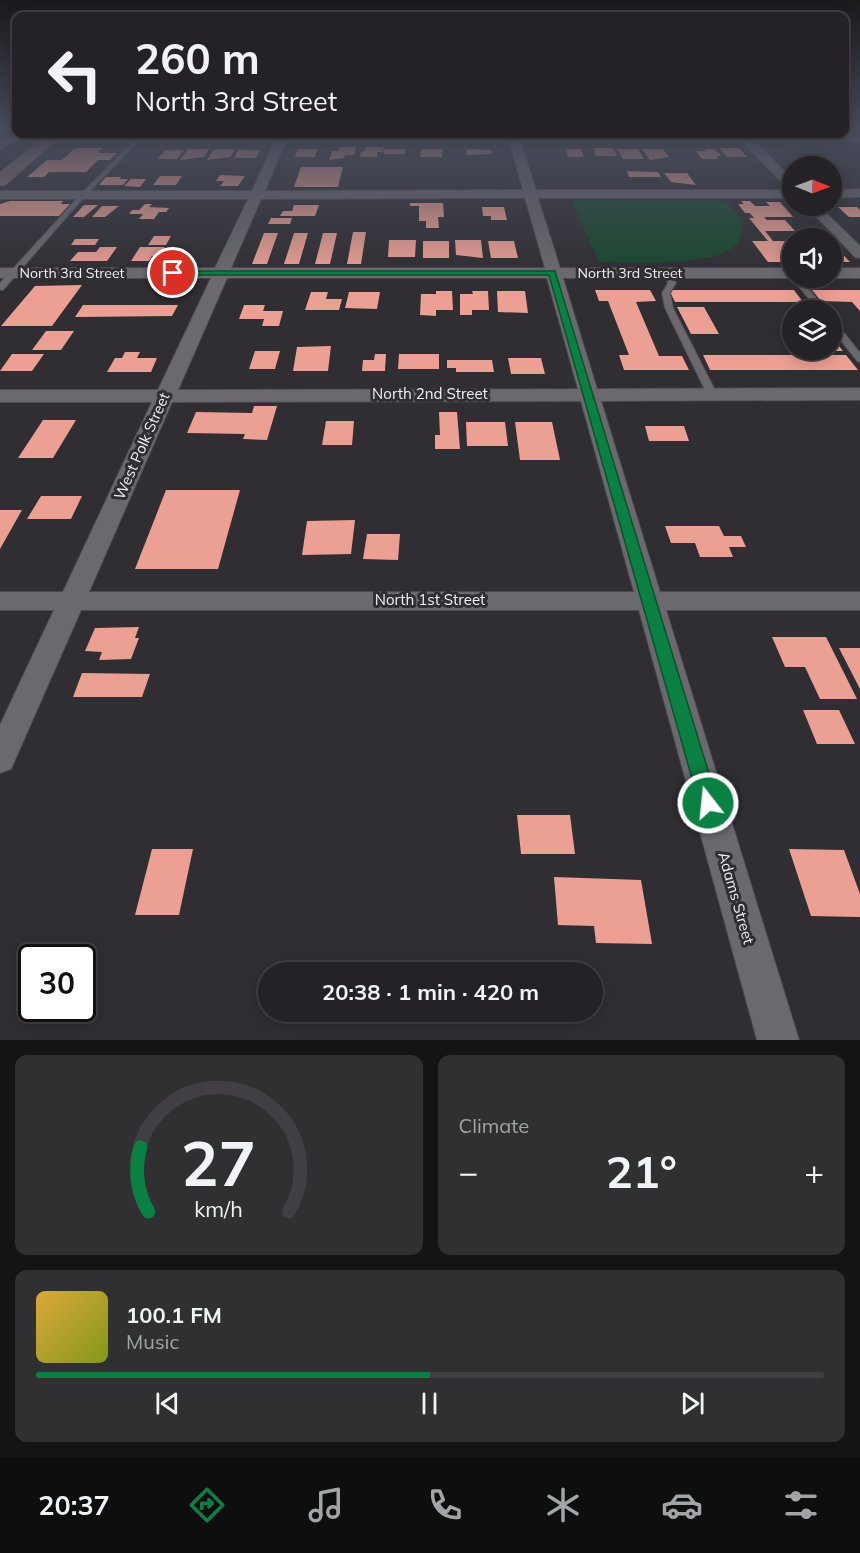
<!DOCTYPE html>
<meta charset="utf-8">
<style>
:root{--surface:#242226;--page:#302f32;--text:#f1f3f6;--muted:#a3a4a7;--line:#413f43;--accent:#0b8043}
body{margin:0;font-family:Mulish,sans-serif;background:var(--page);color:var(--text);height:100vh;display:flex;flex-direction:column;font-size:22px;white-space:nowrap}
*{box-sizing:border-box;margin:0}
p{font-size:20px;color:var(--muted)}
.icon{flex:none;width:33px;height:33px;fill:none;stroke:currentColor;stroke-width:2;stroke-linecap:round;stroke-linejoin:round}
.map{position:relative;height:1040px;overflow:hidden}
.drawer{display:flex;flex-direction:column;gap:15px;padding:15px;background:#141315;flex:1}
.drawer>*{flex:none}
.top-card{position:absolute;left:12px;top:12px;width:837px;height:126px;border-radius:12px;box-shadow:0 3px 15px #0003,0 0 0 2px var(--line);background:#242226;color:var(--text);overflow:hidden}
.needle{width:39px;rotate:91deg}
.fabs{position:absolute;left:782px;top:156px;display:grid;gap:12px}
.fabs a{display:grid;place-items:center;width:60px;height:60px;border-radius:50%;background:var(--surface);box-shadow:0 3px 15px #0003,0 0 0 2px var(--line);font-size:30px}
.speed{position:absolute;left:18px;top:944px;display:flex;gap:12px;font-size:30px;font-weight:700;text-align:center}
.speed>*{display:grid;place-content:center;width:78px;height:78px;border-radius:50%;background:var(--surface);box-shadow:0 3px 15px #0003,0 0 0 2px var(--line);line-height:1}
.speed .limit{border:3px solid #111;border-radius:9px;background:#fff;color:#111}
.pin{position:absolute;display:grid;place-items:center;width:51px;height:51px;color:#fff;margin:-26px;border:3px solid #fff;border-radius:50%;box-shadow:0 2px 6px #0007}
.me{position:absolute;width:66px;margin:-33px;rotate:344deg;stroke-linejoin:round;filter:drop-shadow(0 0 4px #0008)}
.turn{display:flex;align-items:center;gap:21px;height:126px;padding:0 24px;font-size:27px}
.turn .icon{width:78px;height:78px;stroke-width:2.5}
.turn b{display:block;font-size:42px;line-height:51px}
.big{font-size:45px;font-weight:700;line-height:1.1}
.drawer .widget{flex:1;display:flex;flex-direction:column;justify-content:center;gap:9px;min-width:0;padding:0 21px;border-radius:12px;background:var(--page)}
.drawer .dial{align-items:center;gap:0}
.dial svg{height:156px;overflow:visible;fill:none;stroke:var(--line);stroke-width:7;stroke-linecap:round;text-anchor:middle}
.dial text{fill:var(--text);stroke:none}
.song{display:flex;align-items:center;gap:18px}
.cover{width:72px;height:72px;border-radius:9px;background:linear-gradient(135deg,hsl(40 70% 55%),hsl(70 70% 35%))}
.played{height:6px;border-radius:3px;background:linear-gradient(90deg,var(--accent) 50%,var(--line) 50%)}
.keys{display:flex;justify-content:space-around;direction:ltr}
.heat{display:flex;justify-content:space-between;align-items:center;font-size:33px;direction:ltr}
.drawer .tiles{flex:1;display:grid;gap:15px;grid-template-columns:1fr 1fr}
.widget:last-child{grid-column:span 2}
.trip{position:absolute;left:258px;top:962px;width:345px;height:60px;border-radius:30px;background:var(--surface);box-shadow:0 3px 15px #0003,0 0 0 2px var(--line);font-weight:700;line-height:60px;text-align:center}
.menu{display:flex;height:96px;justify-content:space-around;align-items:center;background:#0e0e0f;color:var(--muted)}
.menu .icon{width:42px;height:42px}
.menu .selected{color:var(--accent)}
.menu b{font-size:27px;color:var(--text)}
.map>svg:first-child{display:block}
</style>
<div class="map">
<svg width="860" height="1040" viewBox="0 0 860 1040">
<rect width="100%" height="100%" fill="#302e33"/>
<path fill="#1a482f" d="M578,200l148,1 15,18c2,9 1,20 -6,27 -21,21 -106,17 -136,16l-27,-60z"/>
<path fill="#eca093" d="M339,147h17l-2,8h-9l-1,3 -15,2 3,-9h6z
M366,147h18l-1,5h-6v5h-17l1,-5 4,-1z
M75,148h27l-4,5h19l-7,7h-12l-12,12h-37l-5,5h-17l20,-17h15z
M593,148h20l4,8h-21z
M719,148h20l8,9h-20z
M188,149h21l-5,8 -24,3z
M223,149h12l-5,8 -23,3 6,-10z
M239,149l9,1h12l-4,8h-22z
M298,149h19l-2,8h-20z
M384,149h21v5h-21z
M421,149h21v8h-22z
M472,149l19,1 1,4 -26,1v-5z
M566,149h15l3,8h-16z
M617,149h21l6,10h-21z
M642,149h21l6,8 -19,3z
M704,149h11l6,7h-5l2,3h-16l-6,-8h10z
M165,150h19l-7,9h-19z
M301,167h42l-5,20h-44z
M627,171l31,1 3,5h-32z
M664,173h23l9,12 -25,-3z
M220,175l25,1 -7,10h-18l4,-5h-8z
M160,176h22l-6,9h-23z
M106,177h15l-1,2h8l-5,6h-24z
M131,179h15l-6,8 -16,-1z
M10,201h53l-2,3h9l-11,12h-59v-12z
M741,201h9l5,5h15l-4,-4h14l13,15h-29l3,3h18l10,11h-30l8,10h19v21h-24l-16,-21h16l-19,-23h5l-4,-5h-5l-7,-9h6z
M410,203h33l1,14h-6l1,11h-13v-7h-7v-15h-9z
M145,204h7l-3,3 20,1 -3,4h-7l-5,7h-15l4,-5h-14l3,-4h7z
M84,205h14l-14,12h-11z
M294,205h25l-4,11h-35l3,-5h9z
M102,206h17l-14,11h-13z
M482,207h22l3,13h-16v-4h-8z
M838,207h19l3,3v7h-11z
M271,218h21l-2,6h-22z
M353,232h13l-5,32h-14z
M264,233h14l-11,31h-15z
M294,233h14l-9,31h-15z
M323,233h14l-7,31h-15z
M154,236h17l-5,9h-18z
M75,239h24l-4,6h-24z
M389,240h27l-1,17h-27z
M455,240h26l2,18 -27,-3z
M423,241h26v17h-26z
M488,241h26l4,17h-27z
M831,242l19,20h-19z
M100,247h17l-10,14h-37l8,-9h18z
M140,247h25l-6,9h-7l-3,5h-18z
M171,284h19l-7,11h-18z
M82,285l-30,41h-51l34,-40z
M595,290h55l6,11 -20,1 23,54h23l7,14h-65l-5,-15h10l-21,-54h-9z
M669,290h125l9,12h-128z
M812,290h48v21l-8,-9 -31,-1z
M436,291h16l1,19h-17v6l-16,-1 1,-21h15z
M472,291h16l1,19h-17v5h-12v-21h13z
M497,291h28l3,22 -30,-1z
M311,292h17l-2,7h16l-3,11h-34z
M349,292h31l-3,17 -32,-1z
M83,305h95l-6,11 -97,1z
M244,305h21l-2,6h20l-4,15h-17l2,-7h-25z
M677,307h27l15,27h-28z
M46,331h28l-13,19h-29z
M831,336l12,15h-12z
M331,346l-3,25h-35l4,-24z
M255,351h25l-5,18h-26z
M125,352h15l-3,6h20l-6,14h-44l8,-14h7z
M12,354h32l-12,17h-32z
M375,354h11l-1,17h-23l1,-11h11z
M399,354h40v15h-41z
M703,355h143l12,15h-148z
M508,358h33l4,16h-34z
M447,360h45l2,12h-38v-4h-9z
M254,406h23l-10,34 -24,-1 2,-5 -58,-1 9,-21 56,1z
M439,412h18l3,37h-25v-14h5z
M43,420h33l-23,38h-35z
M326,421h28l-2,24h-30z
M466,422h39l3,24h-41z
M515,422h37l8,38h-40z
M645,426h39l5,15h-40z
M166,490h74l-22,79h-83z
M41,496h41l-11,23h-44z
M0,510h22l-22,39z
M355,520l-4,34 -49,1 5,-34z
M665,526h54l5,10h17l5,11h-17l4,10h-33l-5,-14h-24z
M367,534h33l-2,26 -35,-1z
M139,627l-4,11h4l-8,21 -32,1 3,-8 -17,-1 10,-23z
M772,637h54l31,62h-37l-15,-32h-20z
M839,648h21v41z
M82,673l68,1 -8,23h-69z
M803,710h36l16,34h-38z
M517,815h53l5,39h-54z
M152,849h41l-14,66h-44z
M789,849l55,1 16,44v23l-49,-1z
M554,877l87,3 11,64 -56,-1 -2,-17 -36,-1z"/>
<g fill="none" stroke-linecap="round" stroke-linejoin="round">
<g stroke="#4c4a4f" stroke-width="2">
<path id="service" d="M140,134h6l-61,62 -82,94h-3v-7l81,-89z
M9,139l5,1 -14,10v-5z
M664,271h6l6,12 -6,10 3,15 44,86 -2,2 -3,1 -5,-3 -42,-86 -3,-15 6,-10 -5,-10z
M792,278h8l26,32h-8z
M831,319l3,1 26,33v9l-3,-1 -26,-33z"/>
</g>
<g stroke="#4c4a4f" stroke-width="2">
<path id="minor" d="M279,134h10l-1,2h220v-2h10l1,2h217l-1,-2h11l2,2h112v6h-105l37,37v11l-4,-1 -46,-47 -221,1 15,47h256v8h-254l22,70h232v10h-229l34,111 263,-1v12l-259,1 59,191h200v18h-194l133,430h-42l-118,-430h-558l-70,159 -11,4v-48l54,-115h-54v-18h63l89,-190h-152v-12h158l53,-112h-211v-10h215l33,-69h-248v-8h252l22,-48h-274v-6l278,-1zM285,143h225l13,47 -258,1zM525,198l20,70h-314l30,-69zM227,278h320l31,111 -400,1zM581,401l53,191h-545l83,-190z
M860,189v8l-29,1v-8z
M806,206h13l41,40v12l-5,-1z
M831,268h29v10h-30z"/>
</g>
<g stroke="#4c4a4f" stroke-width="1">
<path id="secondary" d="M48,134h15l-57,51 -6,1v-14z"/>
</g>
<use href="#service" fill="#6b696e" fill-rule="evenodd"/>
<use href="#minor" fill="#6b696e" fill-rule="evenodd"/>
<use href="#secondary" fill="#8c6f72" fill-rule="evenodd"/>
</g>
<linearGradient id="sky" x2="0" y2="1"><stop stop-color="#1a191c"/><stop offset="0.47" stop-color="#484c5b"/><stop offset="1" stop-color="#484c5b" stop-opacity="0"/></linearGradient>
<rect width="860" height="277" fill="url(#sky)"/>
<path fill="#0b8043" stroke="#07532c" stroke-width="1.5" d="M170,271h385l163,532 -3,6 -7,3 -6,-3 -3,-6 -150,-528h-379z"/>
<g text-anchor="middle" stroke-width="6" stroke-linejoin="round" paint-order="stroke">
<g font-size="14" fill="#f2f0f4" stroke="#302e33">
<text x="72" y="278">North 3rd Street</text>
<text x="630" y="278">North 3rd Street</text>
</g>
<g font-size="15" fill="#f2f0f4" stroke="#302e33">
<text x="430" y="399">North 2nd Street</text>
<text transform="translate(142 446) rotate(-66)" y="5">West Polk Street</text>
<text x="430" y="605">North 1st Street</text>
<text transform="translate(736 898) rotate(74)" y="5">Adams Street</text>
</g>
</g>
</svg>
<div class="fabs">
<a><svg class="needle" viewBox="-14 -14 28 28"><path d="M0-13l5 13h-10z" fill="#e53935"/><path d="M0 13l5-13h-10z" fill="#a3a4a7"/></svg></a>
<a><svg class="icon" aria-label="sound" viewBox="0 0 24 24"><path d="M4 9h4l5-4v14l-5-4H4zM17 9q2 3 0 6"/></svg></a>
<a><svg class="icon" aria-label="layers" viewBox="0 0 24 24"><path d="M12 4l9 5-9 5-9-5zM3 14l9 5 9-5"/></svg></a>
</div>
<div class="speed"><div class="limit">30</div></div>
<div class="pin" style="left:173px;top:273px;background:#d93025"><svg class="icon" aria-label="arrive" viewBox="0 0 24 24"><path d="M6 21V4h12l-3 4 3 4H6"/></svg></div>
<svg class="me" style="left:708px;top:803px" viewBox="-20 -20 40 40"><circle r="17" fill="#0b8043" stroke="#fff" stroke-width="3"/><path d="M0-11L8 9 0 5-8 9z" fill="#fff"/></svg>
<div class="trip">20:38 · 1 min · 420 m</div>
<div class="top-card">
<div class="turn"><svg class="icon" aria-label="left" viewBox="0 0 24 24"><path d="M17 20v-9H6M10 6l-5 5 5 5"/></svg><div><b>260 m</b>North 3rd Street</div></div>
</div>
</div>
<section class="drawer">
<div class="tiles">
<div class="widget dial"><svg viewBox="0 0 100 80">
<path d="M14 69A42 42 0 1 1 86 69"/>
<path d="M14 69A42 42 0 0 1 10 36" stroke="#0b8043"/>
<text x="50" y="56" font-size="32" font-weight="700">27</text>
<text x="50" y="72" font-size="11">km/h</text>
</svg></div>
<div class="widget"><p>Climate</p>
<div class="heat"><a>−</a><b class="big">21°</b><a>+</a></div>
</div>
<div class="widget">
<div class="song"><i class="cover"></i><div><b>100.1 FM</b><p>Music</p></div></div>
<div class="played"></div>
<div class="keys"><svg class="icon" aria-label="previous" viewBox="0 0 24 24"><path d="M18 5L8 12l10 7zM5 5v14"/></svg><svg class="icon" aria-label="pause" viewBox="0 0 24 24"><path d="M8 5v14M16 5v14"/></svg><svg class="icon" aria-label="next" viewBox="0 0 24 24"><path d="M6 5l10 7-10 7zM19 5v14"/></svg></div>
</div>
</div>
</section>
<nav class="menu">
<b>20:37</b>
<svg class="icon selected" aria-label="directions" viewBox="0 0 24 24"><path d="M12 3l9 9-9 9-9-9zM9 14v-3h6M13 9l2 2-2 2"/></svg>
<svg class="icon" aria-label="music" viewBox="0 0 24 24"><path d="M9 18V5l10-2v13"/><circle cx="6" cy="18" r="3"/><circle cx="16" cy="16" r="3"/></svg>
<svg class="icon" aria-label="phone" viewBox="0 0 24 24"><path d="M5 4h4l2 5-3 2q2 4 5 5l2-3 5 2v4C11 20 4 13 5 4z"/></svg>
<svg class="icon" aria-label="climate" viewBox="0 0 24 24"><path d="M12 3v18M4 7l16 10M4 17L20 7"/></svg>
<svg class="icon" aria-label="car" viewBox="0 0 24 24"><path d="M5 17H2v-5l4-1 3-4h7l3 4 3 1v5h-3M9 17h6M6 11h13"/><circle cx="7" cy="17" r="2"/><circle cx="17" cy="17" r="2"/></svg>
<svg class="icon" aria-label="filters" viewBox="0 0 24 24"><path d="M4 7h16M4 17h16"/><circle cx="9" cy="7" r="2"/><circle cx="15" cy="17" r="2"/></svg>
</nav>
